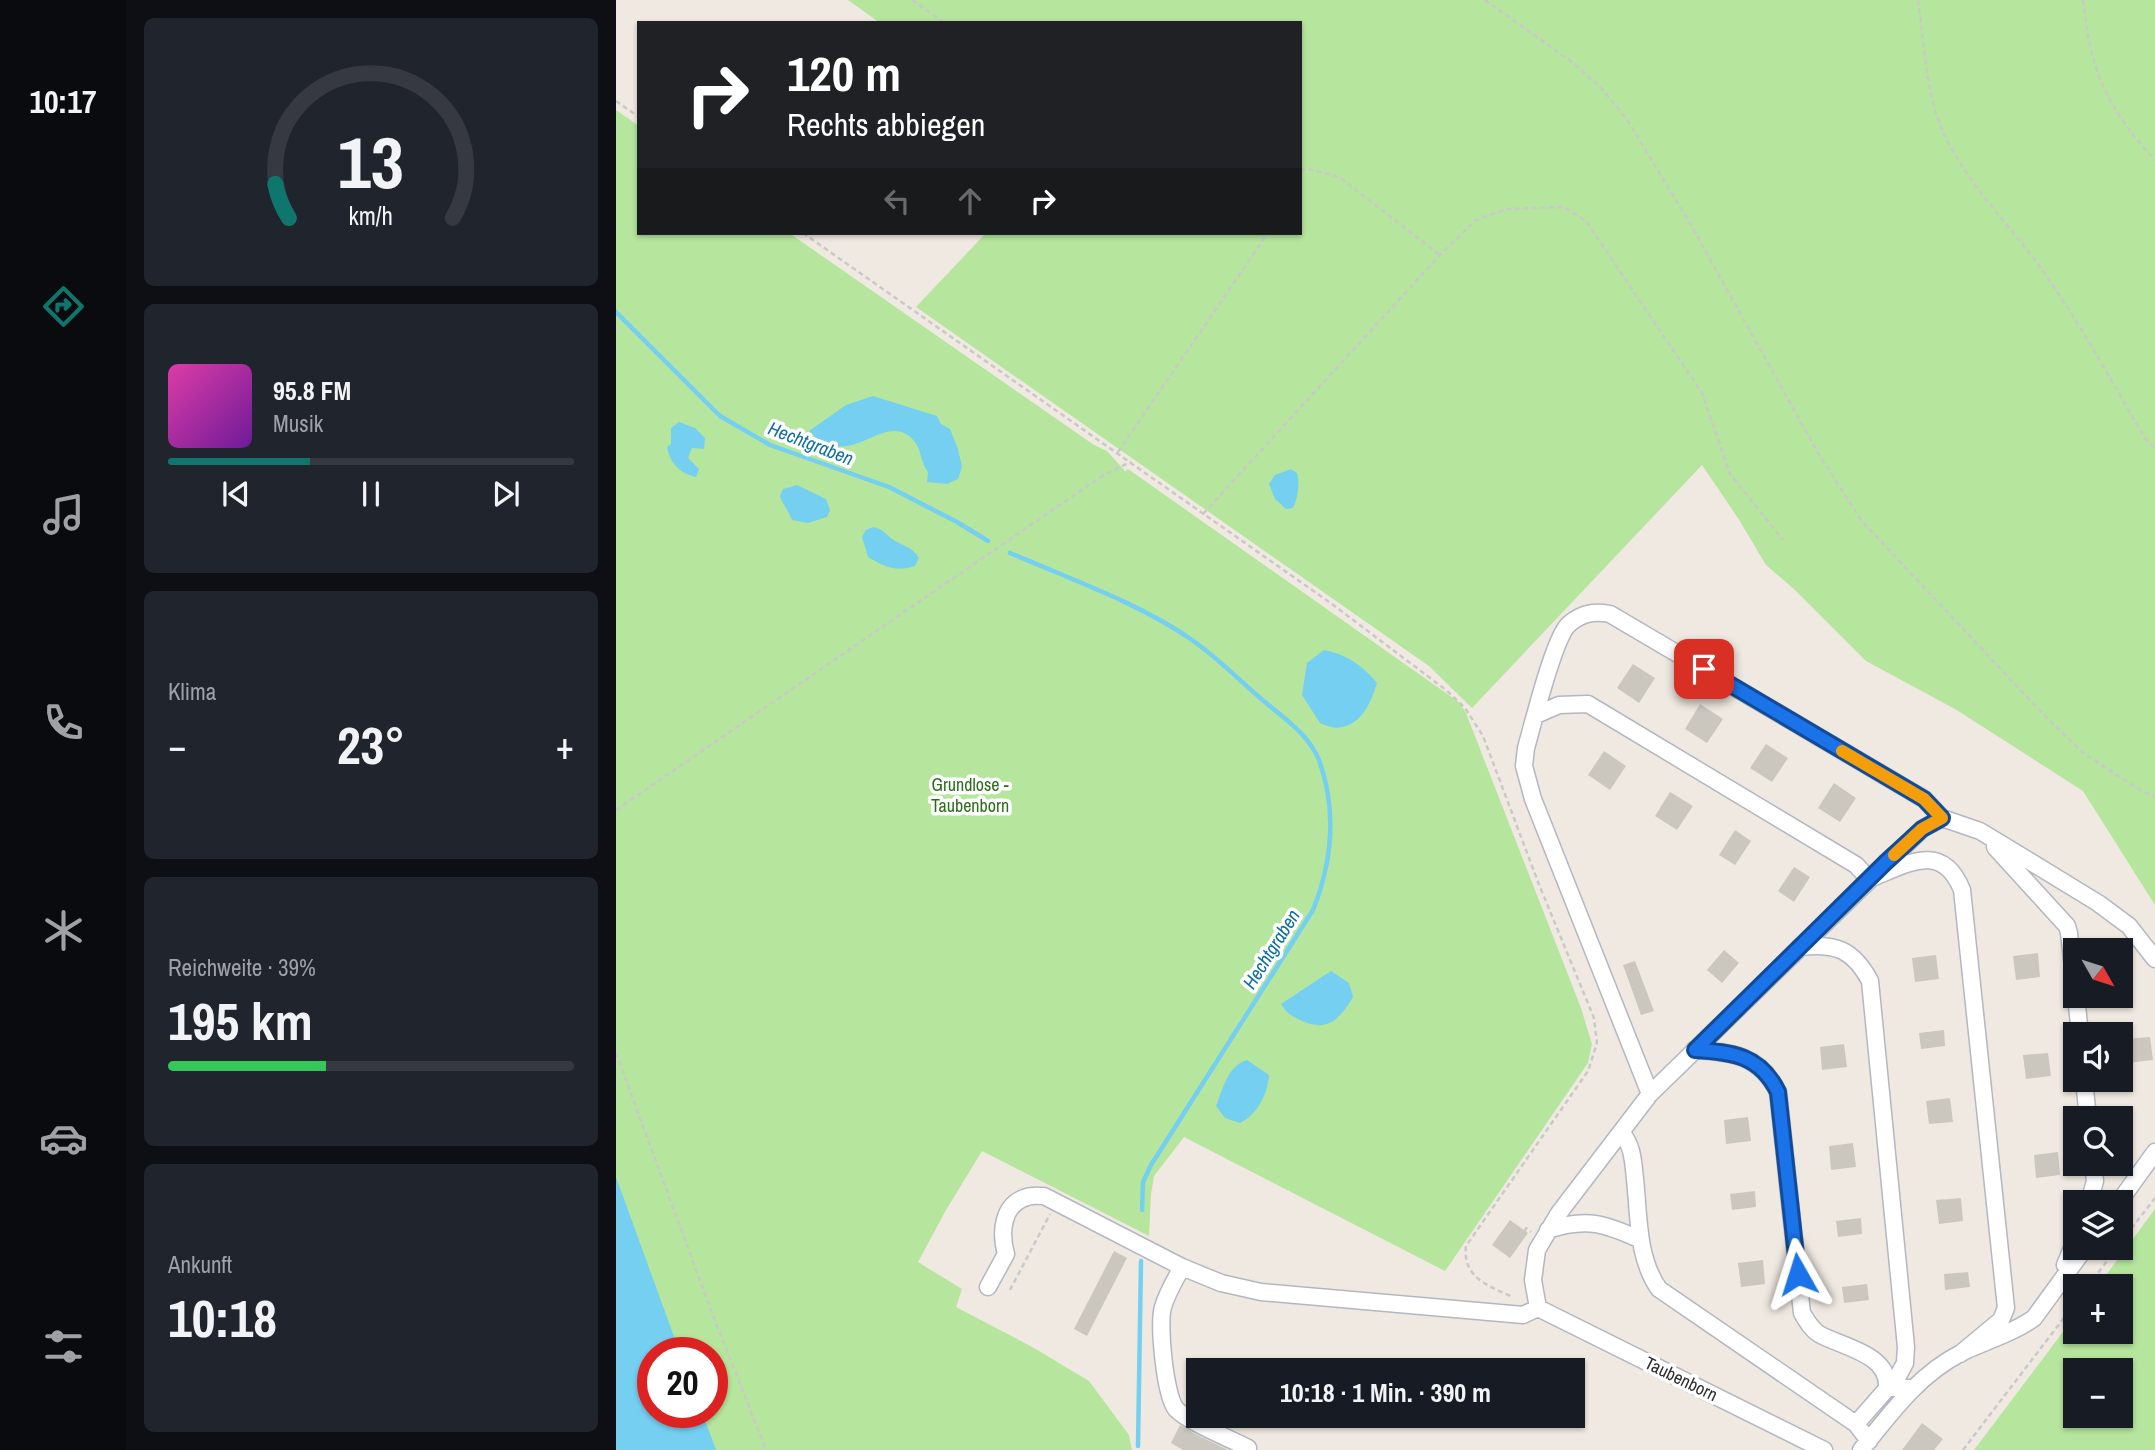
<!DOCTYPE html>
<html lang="de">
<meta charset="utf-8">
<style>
:root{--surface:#171b24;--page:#20242c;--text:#f1f3f6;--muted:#9ea1a6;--line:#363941;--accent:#0f766e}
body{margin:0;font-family:"Archivo Narrow",sans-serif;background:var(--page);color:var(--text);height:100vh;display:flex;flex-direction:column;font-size:26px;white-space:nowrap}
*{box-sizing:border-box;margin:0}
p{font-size:23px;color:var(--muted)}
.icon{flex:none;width:38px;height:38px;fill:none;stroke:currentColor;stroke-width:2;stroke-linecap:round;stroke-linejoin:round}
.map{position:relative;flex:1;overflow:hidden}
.drawer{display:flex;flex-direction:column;gap:18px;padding:18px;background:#0d0f14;width:490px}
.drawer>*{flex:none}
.banner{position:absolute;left:21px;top:21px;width:665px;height:214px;border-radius:0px;box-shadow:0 2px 5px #0004;background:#202124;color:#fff;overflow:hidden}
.needle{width:46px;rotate:129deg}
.controls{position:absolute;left:1447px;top:938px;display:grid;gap:14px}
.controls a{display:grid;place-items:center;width:70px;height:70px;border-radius:0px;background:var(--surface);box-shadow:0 2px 5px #0004;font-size:35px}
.speed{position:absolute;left:21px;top:1337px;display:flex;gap:14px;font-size:35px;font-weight:700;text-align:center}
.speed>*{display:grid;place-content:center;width:91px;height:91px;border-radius:50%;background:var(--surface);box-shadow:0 2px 5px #0004;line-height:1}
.speed .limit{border:10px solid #d22;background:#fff;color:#111}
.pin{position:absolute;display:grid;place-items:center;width:60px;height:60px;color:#fff;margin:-30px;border-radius:14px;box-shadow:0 4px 10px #0006}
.me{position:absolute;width:77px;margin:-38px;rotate:354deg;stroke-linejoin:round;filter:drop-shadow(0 0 5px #0008)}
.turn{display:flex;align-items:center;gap:24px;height:147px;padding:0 35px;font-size:32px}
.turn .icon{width:91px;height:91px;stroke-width:2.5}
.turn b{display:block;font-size:49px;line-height:60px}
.lanes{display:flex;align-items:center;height:66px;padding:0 35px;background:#0003;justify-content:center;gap:35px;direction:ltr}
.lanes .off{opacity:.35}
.big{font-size:52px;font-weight:800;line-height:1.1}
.drawer .card{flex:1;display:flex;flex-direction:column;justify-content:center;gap:10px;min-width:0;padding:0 24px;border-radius:10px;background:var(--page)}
.drawer .dial{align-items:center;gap:0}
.dial svg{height:182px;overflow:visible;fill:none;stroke:var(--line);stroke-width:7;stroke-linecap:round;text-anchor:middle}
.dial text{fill:var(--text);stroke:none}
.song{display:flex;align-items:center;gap:21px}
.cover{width:84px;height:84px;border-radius:10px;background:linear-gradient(135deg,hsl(320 70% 55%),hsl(280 70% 35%))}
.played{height:7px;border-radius:4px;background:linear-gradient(90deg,var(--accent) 35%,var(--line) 35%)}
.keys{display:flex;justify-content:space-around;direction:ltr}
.heat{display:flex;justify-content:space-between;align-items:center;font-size:38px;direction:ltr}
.charge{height:10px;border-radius:5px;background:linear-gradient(90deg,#34c759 39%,var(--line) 0)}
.trip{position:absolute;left:570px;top:1358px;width:399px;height:70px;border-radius:0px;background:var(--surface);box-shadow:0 2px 5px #0004;font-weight:800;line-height:70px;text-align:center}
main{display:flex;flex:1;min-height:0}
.tab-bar{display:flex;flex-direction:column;width:126px;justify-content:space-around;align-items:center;background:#090b0e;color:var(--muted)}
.tab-bar .icon{width:49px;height:49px}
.tab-bar .selected{color:var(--accent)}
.tab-bar b{font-size:32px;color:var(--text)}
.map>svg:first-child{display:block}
</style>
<main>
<nav class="tab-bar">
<b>10:17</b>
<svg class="icon selected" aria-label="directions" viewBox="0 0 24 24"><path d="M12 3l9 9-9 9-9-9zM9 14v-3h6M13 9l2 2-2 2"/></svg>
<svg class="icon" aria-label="music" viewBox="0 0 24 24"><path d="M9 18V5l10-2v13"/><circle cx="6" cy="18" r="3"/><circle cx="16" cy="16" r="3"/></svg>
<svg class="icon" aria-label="phone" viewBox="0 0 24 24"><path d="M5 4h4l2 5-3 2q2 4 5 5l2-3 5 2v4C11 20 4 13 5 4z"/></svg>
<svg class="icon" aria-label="climate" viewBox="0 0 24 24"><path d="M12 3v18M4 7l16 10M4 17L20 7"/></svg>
<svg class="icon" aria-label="car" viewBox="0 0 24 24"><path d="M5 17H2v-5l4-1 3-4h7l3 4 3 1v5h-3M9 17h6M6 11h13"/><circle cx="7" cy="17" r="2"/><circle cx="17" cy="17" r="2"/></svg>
<svg class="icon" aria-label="filters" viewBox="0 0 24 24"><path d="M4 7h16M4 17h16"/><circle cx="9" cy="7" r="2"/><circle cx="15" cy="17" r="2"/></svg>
</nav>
<section class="drawer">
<div class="card dial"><svg viewBox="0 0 100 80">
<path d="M14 69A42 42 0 1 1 86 69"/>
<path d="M14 69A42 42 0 0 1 8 54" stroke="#0f766e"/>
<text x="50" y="56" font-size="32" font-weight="700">13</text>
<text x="50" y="72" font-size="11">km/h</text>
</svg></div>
<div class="card">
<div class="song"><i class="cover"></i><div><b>95.8 FM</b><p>Musik</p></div></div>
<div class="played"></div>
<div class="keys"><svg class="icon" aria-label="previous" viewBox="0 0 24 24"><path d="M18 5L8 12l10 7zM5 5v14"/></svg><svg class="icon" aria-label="pause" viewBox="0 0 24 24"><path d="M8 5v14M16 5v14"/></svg><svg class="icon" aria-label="next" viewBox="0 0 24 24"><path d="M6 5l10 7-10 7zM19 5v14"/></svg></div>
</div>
<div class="card"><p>Klima</p>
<div class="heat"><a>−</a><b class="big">23°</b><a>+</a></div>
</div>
<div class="card"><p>Reichweite · 39%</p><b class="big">195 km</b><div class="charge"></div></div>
<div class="card"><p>Ankunft</p><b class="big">10:18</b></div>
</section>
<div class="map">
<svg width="1539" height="1450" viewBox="0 0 1539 1450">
<rect width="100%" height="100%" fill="#efe9e1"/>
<path fill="#b6e59e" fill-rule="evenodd" d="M232,0h1307v905l-72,-114 -128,-82 -89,-48 -71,-71 -29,-25 -28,-47 -36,-53 -230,243 -43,-42 -513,-359 70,-74h314v-210h-420z
M0,110l23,16v107h150l305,212 13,6 18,20 3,-2 332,234 6,10 115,295 11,36 -4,19 -143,208 -261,-134 -30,39 -3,18 -2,42 -167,-85 -36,59 -28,52 44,27 -6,18 78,41 55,33 40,54 3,15h-516zM37,1353h59v59h-59z
M1539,1209v241h-181l101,-134 1,16h45v-46h-23zM1505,1370v46h-45v-46z"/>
<path fill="#75cff0" d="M257,396l64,20 4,8 9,5 8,20 4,18 -4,12 -11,5 -20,-2 1,-10c-8,-11 -6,-20 -13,-30 -20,-25 -44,0 -67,4 -7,1 -16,0 -23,0l-16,-15 37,-26z
M63,422l16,6 10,10 -1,11 -12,-1 -4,10 11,11 -3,8c-17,-4 -26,-14 -29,-30l4,-3v-16z
M675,469l6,4c3,11 1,25 -4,35l-7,1 -11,-10 -6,-15 6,-9z
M181,485l29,14 4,11 -3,7 -19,6 -16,-3c-3,-9 -9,-14 -12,-24l3,-7z
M257,527c10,2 11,6 19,12 10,7 20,7 27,19l-4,8c-19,6 -30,1 -47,-9l-6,-20 4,-7z
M708,650c23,5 37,14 53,33 -6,19 -15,43 -40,45 -4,0 -12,-3 -17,-5l-18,-28 5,-32z
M715,971l18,12 4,14c-15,25 -27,36 -55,22 -8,-4 -12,-7 -17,-15z
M631,1060l22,15c-1,19 -12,40 -29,48l-15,-5 -9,-12c7,-17 12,-41 31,-46z
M0,1177l64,176h-27v59h49l14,38h-100z"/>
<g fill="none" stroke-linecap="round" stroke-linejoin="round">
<path stroke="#75cff0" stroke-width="4.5" d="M0,312l104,104 50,29 119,42 68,35 31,19
M394,553c58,25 131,51 182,87 26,18 49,42 73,62 20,17 44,33 54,58 18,50 13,102 -6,150l-162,255 -8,17 -1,28
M522,1446l3,-185"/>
</g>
<path fill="#cbc7bf" d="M1017,664l22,14 -16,25 -22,-15z
M1084,704l23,15 -16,24 -22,-14z
M1150,744l22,14 -16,24 -22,-14z
M988,751l22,15 -16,24 -22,-15z
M1218,783l22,15 -16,24 -22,-14z
M1054,792l23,14 -16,24 -22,-14z
M1119,830l16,11 -16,24 -16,-10z
M1178,867l16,10 -16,25 -16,-11z
M1108,950l15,13 -17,20 -15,-13z
M1422,953l2,24 -24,3 -3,-24z
M1320,955l3,24 -24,3 -3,-24z
M1019,961l19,50 -13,4 -18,-50z
M1328,1030l1,16 -24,3 -2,-16z
M1534,1037l3,23 -25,3 -2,-24z
M1228,1044l3,23 -25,3 -2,-23z
M1432,1053l3,23 -25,3 -3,-24z
M1334,1098l3,24 -24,2 -3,-23z
M1132,1117l3,24 -25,3 -2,-24z
M1237,1143l3,24 -25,3 -2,-24z
M1442,1152l2,23 -24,3 -2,-23z
M1139,1191l1,16 -24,3 -2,-16z
M1345,1198l2,23 -24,3 -3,-24z
M1245,1218l1,16 -24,3 -2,-16z
M894,1220l18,13 -18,25 -18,-13z
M498,1251l13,7 -40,78 -13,-7z
M1147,1260l2,24 -24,3 -3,-24z
M1352,1272l2,15 -25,3 -1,-16z
M1251,1284l2,16 -25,3 -2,-16z
M1306,1423l21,16 -9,11h-32z
M564,1425l15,9 33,16h-45l-12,-7z"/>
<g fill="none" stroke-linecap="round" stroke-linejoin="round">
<g stroke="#b4b7c1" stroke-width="19">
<path id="minor" d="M920,715l23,-10 29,-1 268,161 13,14c37,-14 73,-39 93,11l44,418 -5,12 -41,34
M1379,847l72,79 2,7 7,61
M1184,947c35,-4 53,2 70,34l36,366 -1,16 -7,13 -42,48
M1460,996l4,38
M1078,1050c38,2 66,5 84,42l24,221c5,8 9,16 17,21 23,13 71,20 68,54h24
M1468,1080l4,38
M1034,1094l-117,-295 -9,-33 2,-18c7,-24 28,-111 43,-124 13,-11 25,-13 41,-10l314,185 18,19
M1006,1133c11,14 11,28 13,46 4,37 2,79 24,110l197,135 13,17
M1473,1202l6,-21 -2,-17
M1503,1202l36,-50
M932,1230c39,-13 58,-6 93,10
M1449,1265l11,-27
M566,1267c-7,13 -15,26 -19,40 -5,17 2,89 13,102 12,13 55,30 72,39
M372,1287l18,-33c-6,-21 -4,-50 21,-57 5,-2 12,-1 17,-1l138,71 39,16 40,9 262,23 15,-7
M922,1308l-5,-28 4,-30 22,-37 91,-119 272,-265 20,-11 38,13 118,72 31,23 26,33
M922,1308l286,142
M1245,1450c30,-37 57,-75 100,-97 24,-12 51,-19 73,-35l51,-70"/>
</g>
<path stroke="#c9c9c9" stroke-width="2.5" stroke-dasharray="5 3.5" stroke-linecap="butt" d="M296,0l33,23
M869,0l91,65 27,25 25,31 63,104 127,228 43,67 181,193 40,39 61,40 12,5
M1302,0c5,34 8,84 19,116 21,61 71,105 108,158 37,52 67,109 100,164l10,10
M1467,0c3,18 4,37 9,54 10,41 34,75 63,106
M0,101l23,16
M684,170l8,-1 31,8 101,78
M187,233l529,371 114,86 19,18 18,28 55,146 56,136 3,25 -9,28 -122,175c-4,31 22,40 47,51
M502,452l150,-219
M587,514l237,-259 36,-35 30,-11 58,-2 22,14 116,172 28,81 53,66
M0,810l486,-334 28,-14
M0,1053l96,260 54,137
M909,1231l1,-3 5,4
M1505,1242l34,-44
M1472,1286l29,-38
M394,1290l40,-76
M1347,1450l113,-148"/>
<use href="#minor" stroke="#fff" stroke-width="16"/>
</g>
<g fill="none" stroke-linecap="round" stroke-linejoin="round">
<g stroke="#114b97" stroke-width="18">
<path id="route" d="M1088,669l220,130 18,19 -20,11 -36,33 -191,188c37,2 65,5 83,42l20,182"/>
</g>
<use href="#route" stroke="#1a73e8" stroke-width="12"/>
<path stroke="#f59e0b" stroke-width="12" d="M1226,751l82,48 18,19 -20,11 -28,26"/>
</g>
<g text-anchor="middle" stroke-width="7" stroke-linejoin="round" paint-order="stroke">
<g font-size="18" fill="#2c6e1b" stroke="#fff">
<text x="354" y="791">Grundlose -<tspan x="354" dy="21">Taubenborn</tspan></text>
</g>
<g font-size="18" fill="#2e2e2e" stroke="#fff">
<text transform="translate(1065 1379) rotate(26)" y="6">Taubenborn</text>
</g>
<g font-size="19" font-style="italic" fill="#0d6fa3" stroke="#fff">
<text transform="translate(195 443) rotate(21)" y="7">Hechtgraben</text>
<text transform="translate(655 949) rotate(-58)" y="7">Hechtgraben</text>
</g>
</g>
</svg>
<div class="controls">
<a><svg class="needle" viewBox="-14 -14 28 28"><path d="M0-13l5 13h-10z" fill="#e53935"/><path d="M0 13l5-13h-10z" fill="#9ea1a6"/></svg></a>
<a><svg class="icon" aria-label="sound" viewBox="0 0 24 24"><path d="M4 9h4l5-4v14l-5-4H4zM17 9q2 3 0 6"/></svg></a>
<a><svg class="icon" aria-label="search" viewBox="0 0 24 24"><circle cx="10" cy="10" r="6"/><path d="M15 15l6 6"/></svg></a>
<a><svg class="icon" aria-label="layers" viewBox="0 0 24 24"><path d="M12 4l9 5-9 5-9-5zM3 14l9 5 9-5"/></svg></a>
<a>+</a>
<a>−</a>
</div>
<div class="speed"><div class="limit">20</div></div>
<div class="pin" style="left:1088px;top:669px;background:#d93025"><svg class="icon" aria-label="arrive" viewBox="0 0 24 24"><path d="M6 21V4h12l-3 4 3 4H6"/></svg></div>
<svg class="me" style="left:1182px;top:1274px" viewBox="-20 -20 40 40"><path d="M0-17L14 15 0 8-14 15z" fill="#1a73e8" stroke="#fff" stroke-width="4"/></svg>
<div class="trip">10:18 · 1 Min. · 390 m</div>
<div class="banner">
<div class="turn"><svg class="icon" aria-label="right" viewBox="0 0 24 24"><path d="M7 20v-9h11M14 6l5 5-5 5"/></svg><div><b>120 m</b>Rechts abbiegen</div></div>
<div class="lanes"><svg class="icon off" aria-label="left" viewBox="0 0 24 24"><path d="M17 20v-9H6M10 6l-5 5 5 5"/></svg><svg class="icon off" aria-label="ahead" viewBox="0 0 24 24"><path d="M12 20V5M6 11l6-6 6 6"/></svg><svg class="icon" aria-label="right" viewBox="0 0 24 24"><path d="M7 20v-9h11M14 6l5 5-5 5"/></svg></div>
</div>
</div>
</main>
